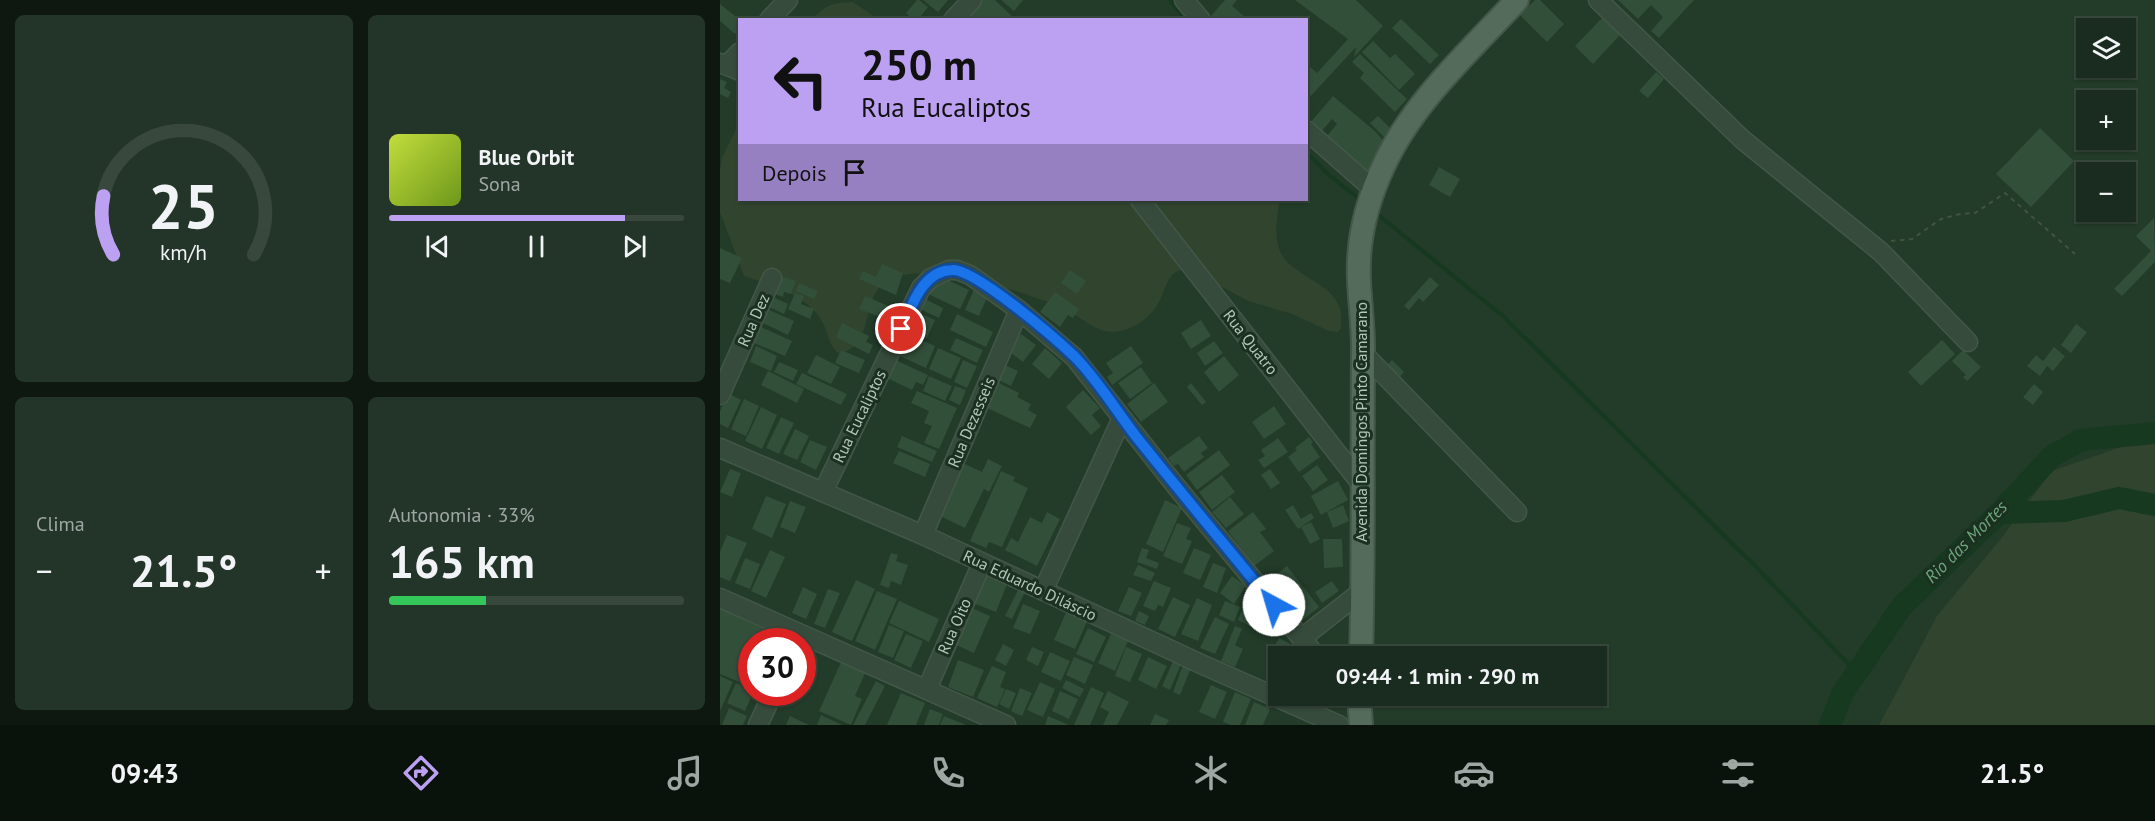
<!DOCTYPE html>
<html lang="pt">
<meta charset="utf-8">
<style>
:root{--surface:#1a2c1f;--page:#233428;--text:#f1f3f6;--muted:#9fa7a4;--line:#38483d;--accent:#bca0f2}
body{margin:0;font-family:"PT Sans",sans-serif;background:var(--page);color:var(--text);height:100vh;display:flex;flex-direction:column;font-size:22px;white-space:nowrap}
*{box-sizing:border-box;margin:0}
p{font-size:20px;color:var(--muted)}
.icon{flex:none;width:33px;height:33px;fill:none;stroke:currentColor;stroke-width:2;stroke-linecap:round;stroke-linejoin:round}
.map{position:relative;flex:1;overflow:hidden}
.sheet{display:flex;flex-direction:column;gap:15px;padding:15px;background:#0e1811;width:720px}
.sheet>*{flex:none}
.top-card{position:absolute;left:18px;top:18px;width:570px;height:183px;border-radius:0px;box-shadow:0 2px 4px #0004,0 0 0 2px var(--line);background:#bca0f2;color:#111;overflow:hidden}
.fabs{position:absolute;left:1356px;top:18px;display:grid;gap:12px}
.fabs a{display:grid;place-items:center;width:60px;height:60px;border-radius:0px;background:var(--surface);box-shadow:0 2px 4px #0004,0 0 0 2px var(--line);font-size:30px}
.speed{position:absolute;left:18px;top:628px;display:flex;gap:12px;font-size:30px;font-weight:700;text-align:center}
.speed>*{display:grid;place-content:center;width:78px;height:78px;border-radius:50%;background:var(--surface);box-shadow:0 2px 4px #0004,0 0 0 2px var(--line);line-height:1}
.speed .limit{border:9px solid #d22;background:#fff;color:#111}
.pin{position:absolute;display:grid;place-items:center;width:51px;height:51px;color:#fff;margin:-26px;border:3px solid #fff;border-radius:50%;box-shadow:0 2px 6px #0007}
.me{position:absolute;width:66px;margin:-33px;rotate:321deg;stroke-linejoin:round;filter:drop-shadow(0 0 4px #0008)}
.turn{display:flex;align-items:center;gap:21px;height:126px;padding:0 24px;font-size:27px}
.turn .icon{width:78px;height:78px;stroke-width:2.5}
.turn b{display:block;font-size:42px;line-height:51px}
.then{display:flex;align-items:center;height:57px;padding:0 24px;background:#0003;gap:12px;font-size:22px}
.big{font-size:45px;font-weight:800;line-height:1.1}
.sheet .tile{flex:1;display:flex;flex-direction:column;justify-content:center;gap:9px;min-width:0;padding:0 21px;border-radius:9px;background:var(--page)}
.sheet .dial{align-items:center;gap:0}
.dial svg{height:156px;overflow:visible;fill:none;stroke:var(--line);stroke-width:7;stroke-linecap:round;text-anchor:middle}
.dial text{fill:var(--text);stroke:none}
.song{display:flex;align-items:center;gap:18px}
.cover{width:72px;height:72px;border-radius:9px;background:linear-gradient(135deg,hsl(70 70% 55%),hsl(80 70% 35%))}
.played{height:6px;border-radius:3px;background:linear-gradient(90deg,var(--accent) 80%,var(--line) 80%)}
.keys{display:flex;justify-content:space-around;direction:ltr}
.heat{display:flex;justify-content:space-between;align-items:center;font-size:33px;direction:ltr}
.charge{height:9px;border-radius:4px;background:linear-gradient(90deg,#34c759 33%,var(--line) 0)}
.sheet .tiles{flex:1;display:grid;gap:15px;grid-template-columns:repeat(2,1fr)}
.trip{position:absolute;left:548px;top:646px;width:339px;height:60px;border-radius:0px;background:var(--surface);box-shadow:0 2px 4px #0004,0 0 0 2px var(--line);font-weight:800;line-height:60px;text-align:center}
.tabs{display:flex;height:96px;justify-content:space-around;align-items:center;background:#0a120c;color:var(--muted)}
.tabs .icon{width:42px;height:42px}
.tabs .current{color:var(--accent)}
.tabs b{font-size:27px;color:var(--text)}
main{display:flex;flex:1;min-height:0}
.map>svg:first-child{display:block}
</style>
<main>
<section class="sheet">
<div class="tiles">
<div class="tile dial"><svg viewBox="0 0 100 80">
<path d="M14 69A42 42 0 1 1 86 69"/>
<path d="M14 69A42 42 0 0 1 9 39" stroke="#bca0f2"/>
<text x="50" y="56" font-size="32" font-weight="700">25</text>
<text x="50" y="72" font-size="11">km/h</text>
</svg></div>
<div class="tile">
<div class="song"><i class="cover"></i><div><b>Blue Orbit</b><p>Sona</p></div></div>
<div class="played"></div>
<div class="keys"><svg class="icon" aria-label="previous" viewBox="0 0 24 24"><path d="M18 5L8 12l10 7zM5 5v14"/></svg><svg class="icon" aria-label="pause" viewBox="0 0 24 24"><path d="M8 5v14M16 5v14"/></svg><svg class="icon" aria-label="next" viewBox="0 0 24 24"><path d="M6 5l10 7-10 7zM19 5v14"/></svg></div>
</div>
<div class="tile"><p>Clima</p>
<div class="heat"><a>−</a><b class="big">21.5°</b><a>+</a></div>
</div>
<div class="tile"><p>Autonomia · 33%</p><b class="big">165 km</b><div class="charge"></div></div>
</div>
</section>
<div class="map">
<svg width="1435" height="725" viewBox="0 0 1435 725">
<rect width="100%" height="100%" fill="#233b29"/>
<path fill="#31442e" d="M133,2l19,13 3,4h-63c15,-15 20,-16 41,-17z
M19,123l1,77h539c-1,16 -6,35 1,51 10,25 51,29 60,58 2,5 1,13 1,19l-3,4 -9,-1 -37,-17 -44,-13 -59,-32c-7,0 -12,1 -17,6 -6,7 -9,20 -14,29 -8,14 -28,28 -45,28 -19,0 -32,-16 -49,-23 -39,-17 -133,-49 -173,-30 -28,13 -18,47 -36,66 -4,5 -10,7 -15,9 -13,-8 -11,-23 -20,-36 -17,-25 -49,-33 -76,-42l-24,-64v-42l2,-12z
M1435,435v290h-276l58,-109 62,-75 53,-70z"/>
<g fill="none" stroke-linecap="round" stroke-linejoin="round">
<path stroke="#163920" stroke-width="4" d="M450,0l16,20
M586,152l22,22 30,24
M657,214l126,102 257,255 96,101"/>
<path stroke="#163920" stroke-width="22" d="M1279,513l65,-2 55,-13 36,7
M1110,725l12,-31 60,-88 97,-93 53,-57 29,-16 74,-7"/>
</g>
<path fill="#324f3a" d="M197,0h2l9,7 -7,9 4,4h-12l-7,-7z
M203,0h25l-10,12z
M263,0h12l21,20h-51z
M281,0h22l-9,11z
M505,0h12l-5,6 12,10 -3,4h-28l-3,-3z
M575,0h61l27,26 -29,31 2,-10 -47,51 -3,-2v-33l11,10 31,-34z
M815,0h5l24,24 -17,18 -27,-27z
M898,0h76l-35,38 -8,-7 12,-14 -12,-12 -13,14z
M0,4l20,16v8l-5,6 -15,-13z
M883,17l18,17 -28,30 -18,-18z
M681,19l38,36 -9,9 -38,-36z
M653,41l17,17 5,-4 20,20 -16,16 -37,-38z
M640,54l47,45 -12,13 -35,-34 4,-5 -12,-11z
M936,72l8,7 -16,19 -9,-7z
M0,79l7,3 -3,6 7,4 -3,6 -8,-4z
M613,96l43,36 8,10 -15,35 -43,-40 11,-13 -5,-5 -11,13 -11,-9z
M658,116l14,14 -8,7 -14,-14z
M1320,128l34,33 -43,46 -35,-33z
M719,167l21,12 -10,18 -21,-12z
M1434,218l1,44 -33,34 -8,-7 37,-38 -15,-15z
M0,248l22,10 -12,25 -10,-4z
M162,264l21,9 -7,22 -37,-16 4,-8 13,6z
M350,270l16,11 -9,13 -16,-11z
M58,275l18,6 -5,13 -7,-2 -1,5 -11,-4z
M217,275l32,15 -9,19 -32,-15z
M710,277l9,8 -16,17 -4,-4 -10,12 -5,-4z
M79,283l19,8 -4,8 -18,-8z
M255,287l14,6 -10,23 -14,-6z
M335,292l24,17 -6,9 -5,-3 -8,12 -20,-15z
M75,293l9,3 -3,8 13,5 -4,10 -22,-10z
M51,296l17,8 -4,10 -17,-8z
M145,296l23,10 -5,12 -24,-9z
M203,298l20,10 -4,10 -21,-10z
M47,309l27,12 -6,14 -27,-13z
M194,311l21,9 -8,18 -21,-9z
M237,314l36,18 -7,15 -36,-17z
M481,320l10,16 -20,13 -10,-16z
M122,323l27,13 -3,6 7,3 -4,9 -33,-17z
M1356,324l11,8 -16,21 -10,-8z
M41,327l31,14 -7,15 -31,-13z
M183,332l32,14 -9,22 -33,-15z
M301,334l15,11 -13,17 -15,-11z
M236,338l27,12 -6,13 -27,-13z
M1222,340l13,14 -34,32 -13,-14z
M494,341l9,12 -18,13 -8,-13z
M36,346l21,10 -6,15 -21,-9z
M411,346l12,17 -31,22 -5,-8 6,-4 -7,-10z
M1334,347l11,9 -12,15 -6,-5 -7,10 -13,-10 9,-11 7,6z
M218,348l23,10 -10,21 -22,-10z
M325,348l17,15 -13,16 -17,-15z
M121,350l24,10 -6,13 -24,-10z
M1243,350l18,17 -14,14 -4,-4 3,-2 -14,-14z
M96,355l24,12 -9,17 -24,-11z
M504,356l15,19 -20,17 -15,-20z
M171,358l37,17 -5,10 -7,-3 -4,8 -29,-14z
M243,360l14,6 -10,22 -13,-6z
M672,360l12,12 -5,6 -12,-13z
M59,362l19,8 -5,11 -19,-9z
M283,364l15,7 -7,15 -15,-7z
M421,367l11,16 -22,16 -12,-16z
M48,371l36,18 -7,14 -36,-18z
M82,373l45,21 -6,11 -45,-21z
M209,376l23,10 -7,15 -22,-10z
M275,381l24,12 -2,4 14,7 -3,6 9,5 -7,13 -47,-22z
M434,383l14,19 -27,20 -14,-18z
M471,383l15,19 -4,3 -15,-18z
M1314,384l9,8 -10,13 -10,-8z
M235,386l11,4 -6,15 -11,-5z
M363,390l17,18 -8,7 9,11 -10,9 -25,-28z
M197,391l40,17 -18,41 -15,-6 8,-17 -8,-3 5,-12 -18,-8z
M8,393l13,7 -13,28 -8,-4v-13z
M24,399l15,7 -13,30 -15,-7z
M554,406l12,18 -22,15 -12,-17z
M41,407l16,8 -15,34 -17,-8z
M61,417l13,6 -15,31 -13,-6z
M75,429l14,7 -12,24 -14,-6z
M182,436l35,15 -5,11 -35,-15z
M479,436l9,12 -7,5 3,4 -20,15 -6,-8 -4,2 -6,-8z
M589,437l4,5 -2,2 9,13 -21,15 -11,-15 9,-7 -2,-2z
M558,438l10,14 -24,16 -6,-8 7,-4 -4,-6z
M90,440l17,7 -11,23 -16,-8z
M499,450l11,15 -33,25 -11,-15z
M179,451l31,13 -5,13 -32,-14z
M268,459l14,7 -13,26 -5,-3 -19,39 -27,-13 25,-52 19,9z
M597,465l11,15 -15,11 -11,-15z
M10,469l11,4 -9,24 -12,-5z
M550,469l10,14 -9,6 -10,-14z
M281,471l14,6 -2,4 15,7 -26,59 -13,-5 -3,6 -16,-7z
M502,475l13,17 -23,18 -13,-18z
M618,481l10,19 -27,15 -10,-19z
M46,496l20,8 -14,34 -20,-9z
M510,497l14,17 -18,14 -14,-16z
M445,500l17,8 -19,44 -17,-8z
M70,501l16,6 -11,26 -15,-6z
M573,505l8,14 10,-6 3,5 -16,11 -13,-19z
M623,505l6,16 -16,7 -6,-16z
M327,512l13,7 -23,47 -32,-16 6,-12 7,4 12,-25 12,6z
M533,512l13,17 -6,3 14,19 -20,15 -26,-35z
M591,522l9,17 -10,5 -9,-17z
M457,523l14,5 -5,11 6,2 -10,23 -19,-8z
M7,535l20,8 -17,38 -10,-4v-25z
M603,539h19l1,28 -19,1z
M422,548l7,2 -3,8 13,5 -2,6 -20,-7z
M474,548l17,7 -11,25 -17,-7z
M50,550l15,7 -19,41 -15,-7z
M171,553l7,2 -2,6 12,4 -7,20 -10,-4 -2,7 -9,-3z
M25,558l15,6 -10,25 -15,-6z
M493,563l13,5 -9,25 -14,-6z
M418,565l17,8 -4,8 -18,-6z
M567,566l32,41 -20,16 -32,-41z
M264,575l23,9 -11,28 -23,-9z
M512,576l14,10 -12,18 -14,-11z
M136,580l19,9 -23,52 -20,-9z
M434,581l17,7 -8,19 -5,-2 -3,6 -12,-5z
M612,581l7,10 -17,12 -7,-11z
M83,587l14,7 -11,25 -14,-6z
M409,587l13,6 -11,23 -13,-5z
M299,588l6,4 -13,27 -7,-3z
M108,589l12,4 -15,35 -11,-4z
M157,591l20,8 -22,51 -20,-9z
M453,597l17,8 -15,32 -17,-8z
M477,598l15,7 -14,36 -17,-7z
M179,601l40,18 -10,23 -40,-19z
M505,601l15,6 -6,15 -15,-7z
M525,602l15,6 -8,19 -14,-7z
M303,604l17,7 -10,23 -17,-6z
M250,607l20,9 -16,37 -20,-9z
M0,609l64,29 -2,4h-30v45l-32,-13z
M347,610l21,9 -13,30 -21,-9z
M419,611l10,5 -4,9 -10,-4z
M495,617l14,7 -14,30 -15,-6z
M169,625l15,6 -11,27 -15,-6z
M515,626l7,3 -7,16 8,4 -8,18 -14,-6z
M368,628l18,9 -12,25 -18,-8z
M186,634l17,7 -12,27 -17,-8z
M391,634l17,7 -13,30 -17,-8z
M559,638l19,10 -5,9h-15v8l-11,-6z
M283,644l11,6 -8,16 -11,-6z
M312,647l12,5 -6,14 -12,-6z
M406,647l16,7 -12,28 -15,-6z
M330,652l20,9 -9,20 -20,-9z
M354,657l19,8 -8,19 -19,-9z
M428,657l19,9 -11,23 -18,-9z
M454,659l8,3 -12,28 -8,-4z
M122,660l24,11 -11,25 7,3 -11,26 -32,-14z
M238,660l26,10 -11,27 -25,-10z
M464,662l8,3 -12,30 -7,-3z
M272,666l14,6 -6,15 5,2 -8,18 -20,-9z
M0,676l13,6 -13,29z
M346,680l18,9 -4,8 -18,-9z
M156,681l9,5 -20,39h-12z
M320,682l15,7 -12,28 -16,-7z
M16,683l16,7 1,3 -8,18 -18,-8z
M491,685l16,7 -12,27 -16,-7z
M371,687l13,6 -14,32h-16z
M300,688l12,5 -10,23 -11,-5z
M286,689l10,4 -7,16 -10,-5z
M340,691l18,8 -9,20 -17,-8z
M388,691l21,11 -12,23h-14l6,-13 -9,-5z
M515,692l16,7 -11,26h-9l-8,-3z
M181,693l24,10 -9,22h-29z
M658,696h47l-1,8 -46,-3z
M534,702l16,7 -7,16h-18z
M9,708l18,8 -4,9h-21z
M210,709l13,5 -4,11h-15z
M435,714l14,6 -3,5h-16z
M101,715l21,10h-25z
M70,716l19,9h-23z
M224,716l22,9h-26z
M328,716l21,9h-24z"/>
<g fill="none" stroke-linecap="round" stroke-linejoin="round">
<g stroke="#435748" stroke-width="21">
<path id="minor" d="M464,0l17,20
M878,0l145,140 138,112 87,90
M49,20l19,-20
M233,20l19,-20
M0,63l20,8
M7,65l13,-13
M586,130l67,59
M420,200l222,285
M643,353l154,159
M0,395l52,-117
M0,448l203,87 278,129 138,61
M103,492l98,-204 10,-10 18,-8h8l13,5 49,35 55,47 105,133 138,167
M203,535l96,-225
M323,591l79,-173
M0,598l286,127
M582,638l60,-47
M207,689l55,-126
M38,725l15,-32"/>
</g>
<g stroke="#435748" stroke-width="26">
<path id="major" d="M641,657c3,-100 1,-200 2,-300 1,-26 -3,-52 -4,-77 -2,-40 8,-79 25,-115 29,-63 86,-114 133,-165
M639,696l2,29"/>
</g>
<path stroke="#42543d" stroke-width="2" stroke-dasharray="4.5 4.5" stroke-linecap="butt" d="M1171,241l21,-2 29,-20 19,-5 15,-1 30,-20 70,61"/>
<use href="#minor" stroke="#364b3c" stroke-width="18"/>
<use href="#major" stroke="#546b5b" stroke-width="22"/>
</g>
<g fill="none" stroke-linecap="round" stroke-linejoin="round">
<g stroke="#114b97" stroke-width="15">
<path id="route" d="M181,329c11,-23 21,-58 51,-59 22,-2 103,68 122,86 24,24 43,56 64,83 45,56 91,111 136,166"/>
</g>
<use href="#route" stroke="#1a73e8" stroke-width="10"/>
</g>
<g text-anchor="middle" stroke-width="6" stroke-linejoin="round" paint-order="stroke">
<g font-size="16" fill="#b2c7b8" stroke="#1c3021">
<text transform="translate(33 320) rotate(-66)" y="6">Rua Dez</text>
<text transform="translate(531 342) rotate(52)" y="6">Rua Quatro</text>
<text transform="translate(139 416) rotate(-64)" y="6">Rua Eucaliptos</text>
<text transform="translate(251 422) rotate(-67)" y="6">Rua Dezesseis</text>
<text transform="translate(641 422) rotate(-90)" y="6">Avenida Domingos Pinto Camarano</text>
<text transform="translate(310 585) rotate(25)" y="6">Rua Eduardo Diláscio</text>
<text transform="translate(234 626) rotate(-66)" y="6">Rua Oito</text>
</g>
<g font-size="18" font-style="italic" fill="#6ba67b" stroke="#1c3021">
<text transform="translate(1246 542) rotate(-45)" y="6">Rio das Mortes</text>
</g>
</g>
</svg>
<div class="fabs">
<a><svg class="icon" aria-label="layers" viewBox="0 0 24 24"><path d="M12 4l9 5-9 5-9-5zM3 14l9 5 9-5"/></svg></a>
<a>+</a>
<a>−</a>
</div>
<div class="speed"><div class="limit">30</div></div>
<div class="pin" style="left:181px;top:329px;background:#d93025"><svg class="icon" aria-label="arrive" viewBox="0 0 24 24"><path d="M6 21V4h12l-3 4 3 4H6"/></svg></div>
<svg class="me" style="left:554px;top:605px" viewBox="-20 -20 40 40"><circle r="19" fill="#fff"/><path d="M0-13L10 11 0 6-10 11z" fill="#1a73e8"/></svg>
<div class="trip">09:44 · 1 min · 290 m</div>
<div class="top-card">
<div class="turn"><svg class="icon" aria-label="left" viewBox="0 0 24 24"><path d="M17 20v-9H6M10 6l-5 5 5 5"/></svg><div><b>250 m</b>Rua Eucaliptos</div></div>
<div class="then">Depois<svg class="icon" aria-label="arrive" viewBox="0 0 24 24"><path d="M6 21V4h12l-3 4 3 4H6"/></svg></div>
</div>
</div>
</main>
<nav class="tabs">
<b>09:43</b>
<svg class="icon current" aria-label="directions" viewBox="0 0 24 24"><path d="M12 3l9 9-9 9-9-9zM9 14v-3h6M13 9l2 2-2 2"/></svg>
<svg class="icon" aria-label="music" viewBox="0 0 24 24"><path d="M9 18V5l10-2v13"/><circle cx="6" cy="18" r="3"/><circle cx="16" cy="16" r="3"/></svg>
<svg class="icon" aria-label="phone" viewBox="0 0 24 24"><path d="M5 4h4l2 5-3 2q2 4 5 5l2-3 5 2v4C11 20 4 13 5 4z"/></svg>
<svg class="icon" aria-label="climate" viewBox="0 0 24 24"><path d="M12 3v18M4 7l16 10M4 17L20 7"/></svg>
<svg class="icon" aria-label="car" viewBox="0 0 24 24"><path d="M5 17H2v-5l4-1 3-4h7l3 4 3 1v5h-3M9 17h6M6 11h13"/><circle cx="7" cy="17" r="2"/><circle cx="17" cy="17" r="2"/></svg>
<svg class="icon" aria-label="filters" viewBox="0 0 24 24"><path d="M4 7h16M4 17h16"/><circle cx="9" cy="7" r="2"/><circle cx="15" cy="17" r="2"/></svg>
<b>21.5°</b>
</nav>
